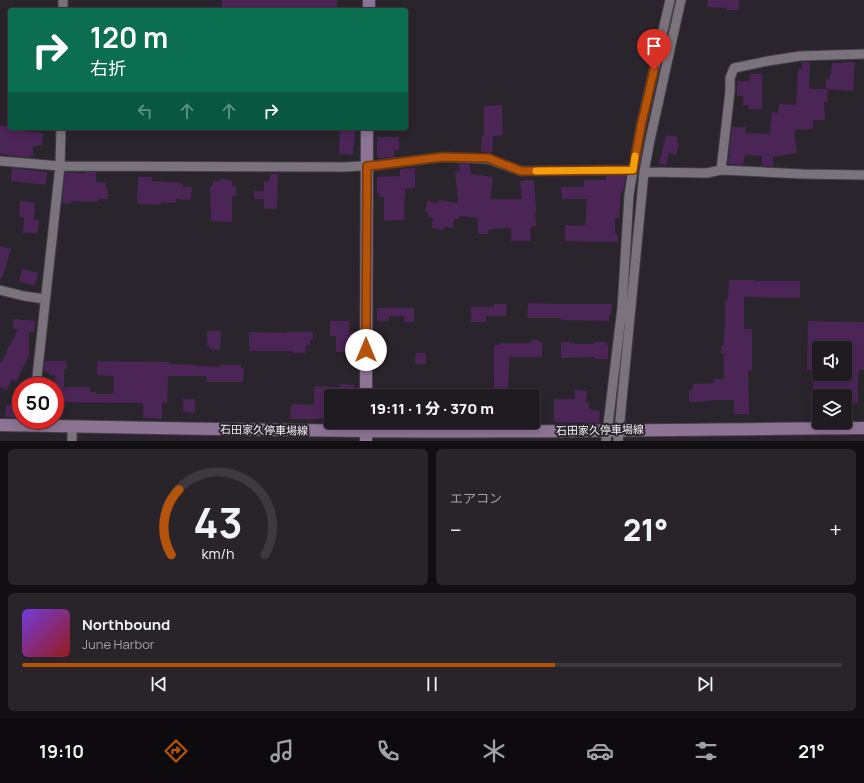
<!DOCTYPE html>
<html lang="ja">
<meta charset="utf-8">
<style>
:root{--surface:#201b21;--page:#28242a;--text:#f1f3f6;--muted:#a2a1a5;--line:#3d393f;--accent:#b45309}
body{margin:0;font-family:Manrope,"Noto Sans JP",sans-serif;background:var(--page);color:var(--text);height:100vh;display:flex;flex-direction:column;font-size:15px;white-space:nowrap}
*{box-sizing:border-box;margin:0}
p{font-size:13px;color:var(--muted)}
.icon{flex:none;width:22px;height:22px;fill:none;stroke:currentColor;stroke-width:2;stroke-linecap:round;stroke-linejoin:round}
.map{position:relative;height:441px;overflow:hidden}
.drawer{display:flex;flex-direction:column;gap:8px;padding:8px;background:#120f12;flex:1}
.drawer>*{flex:none}
.top-card{position:absolute;left:8px;top:8px;width:400px;height:122px;border-radius:4px;box-shadow:0 2px 10px #0003,0 0 0 1px var(--line);background:#0b6e4f;color:#fff;overflow:hidden}
.fabs{position:absolute;left:812px;top:341px;display:grid;gap:8px}
.fabs a{display:grid;place-items:center;width:40px;height:40px;border-radius:4px;background:var(--surface);box-shadow:0 2px 10px #0003,0 0 0 1px var(--line);font-size:20px}
.speed{position:absolute;left:12px;top:377px;display:flex;gap:8px;font-size:20px;font-weight:700;text-align:center}
.speed>*{display:grid;place-content:center;width:52px;height:52px;border-radius:50%;background:var(--surface);box-shadow:0 2px 10px #0003,0 0 0 1px var(--line);line-height:1}
.speed .limit{border:6px solid #d22;background:#fff;color:#111}
.pin{position:absolute;display:grid;place-items:center;width:34px;height:34px;color:#fff;margin:-41px -17px;border-radius:50% 50% 50% 0;rotate:-45deg;box-shadow:0 0 4px #0007}
.pin .icon{rotate:45deg}
.me{position:absolute;width:44px;margin:-22px;rotate:0deg;stroke-linejoin:round;filter:drop-shadow(0 0 3px #0008)}
.turn{display:flex;align-items:center;gap:14px;height:84px;padding:0 16px;font-size:18px}
.turn .icon{width:52px;height:52px;stroke-width:2.5}
.turn b{display:block;font-size:28px;line-height:34px}
.lanes{display:flex;align-items:center;height:38px;padding:0 16px;background:#0003;justify-content:center;gap:20px;direction:ltr}
.lanes .off{opacity:.35}
.big{font-size:30px;font-weight:800;line-height:1.1}
.drawer .tile{flex:1;display:flex;flex-direction:column;justify-content:center;gap:6px;min-width:0;padding:0 14px;border-radius:6px;background:var(--page)}
.drawer .dial{align-items:center;gap:0}
.dial svg{height:104px;overflow:visible;fill:none;stroke:var(--line);stroke-width:7;stroke-linecap:round;text-anchor:middle}
.dial text{fill:var(--text);stroke:none}
.song{display:flex;align-items:center;gap:12px}
.cover{width:48px;height:48px;border-radius:6px;background:linear-gradient(135deg,hsl(260 70% 55%),hsl(0 70% 35%))}
.played{height:4px;border-radius:2px;background:linear-gradient(90deg,var(--accent) 65%,var(--line) 65%)}
.keys{display:flex;justify-content:space-around;direction:ltr}
.heat{display:flex;justify-content:space-between;align-items:center;font-size:22px;direction:ltr}
.drawer .tiles{flex:1;display:grid;gap:8px;grid-template-columns:1fr 1fr}
.tile:last-child{grid-column:span 2}
.trip{position:absolute;left:324px;top:389px;width:216px;height:40px;border-radius:4px;background:var(--surface);box-shadow:0 2px 10px #0003,0 0 0 1px var(--line);font-weight:800;line-height:40px;text-align:center}
.tabs{display:flex;height:64px;justify-content:space-around;align-items:center;background:#0d0b0d;color:var(--muted)}
.tabs .icon{width:28px;height:28px}
.tabs .current{color:var(--accent)}
.tabs b{font-size:18px;color:var(--text)}
.map>svg:first-child{display:block}
</style>
<div class="map">
<svg width="864" height="441" viewBox="0 0 864 441">
<rect width="100%" height="100%" fill="#2a242c"/>
<path fill="#4c2557" d="M222,0h115v9l-115,-2z
M708,0h31v10h-12v-2l-20,-1z
M802,62h8l-1,27h17v-10h4v-4h1l1,-12h10v-1h13l-2,29 -26,-2 1,13h-4l1,18h-12v9l-19,1 3,23 -24,4v9h-11v-10l-17,-1 -2,10 -15,-1 4,-37h14l-1,6 25,1 2,-22 6,1 1,-9 17,1 2,-36h4z
M750,74h12v35h-13v-4h-6v-9h-6v-15h13z
M502,105l1,30 -10,1 -1,17 -11,-1 1,-16h2v-30z
M0,126l10,1v3l33,3 -1,12h-5v1h-4v10l-2,-1v3l-31,-4z
M340,128h15l-1,19h-1v8l-14,-1z
M666,135l12,2 -1,6 2,1 -3,11 -7,-2 -3,12 -7,-2z
M377,137h22v13h-5v7l-17,1z
M459,164h11l1,10 22,3 -3,22h32l-2,-18 14,-1 2,32h-1l1,14 -6,1 1,14h-20v-13l-19,1v1h-4v4h-10v-16l-19,-2 -1,3h-4l-1,9 -9,-1v3l-12,-2 1,-10 -5,-1v-5h-3l2,-11 11,2 1,-3 19,3 -3,-32h5z
M12,168l35,4 -1,13 -35,-4z
M415,168v20l-10,1v9h-1v22l-20,1v-24h-5v-4h-2v-16l23,-1v-7z
M65,172l20,2v-2h11v10l10,1v6h2v10h-10v3l-27,-1v3l-9,-1z
M270,174h8l-1,35h-13v-10h-10v-8h10v-10h6z
M606,176h20l-3,16h-2l-2,26h-4v16h3v8l-53,-1v-16l20,1 2,-27h-25l-1,-12h23v-7h22z
M138,177h14v4l31,2v4h9l-1,13 -15,-1v4l-15,-1v3l-24,-1z
M220,179l12,1v6h4v10h-4v26l-21,-1 -1,-35h3v-5h7z
M20,201l13,1v1h2l-1,5h1l-1,11 5,1 -1,13h-15l1,-16h-5z
M0,246l11,3 -9,29h-2z
M22,269l16,4 -3,12 -16,-3z
M729,280h25v1h46v17l-56,-1v32h8v42h-4l1,43h-15v-14h-22l-1,1 -22,1v-12h4v-6l21,-1v-4h10v-25h-3v-9h3v-16h1v-30h3z
M528,303l33,1h51l-1,11h-2v6l-48,-1v-2h-34z
M494,304h13l-1,12h-20v6h-15v-15h23z
M377,308h37v14h-10v-6h-15v5h-10v-1h-2z
M13,319l22,2 -1,11h-5v24l-13,25 -4,-2 -5,11 -7,-3v-22l18,-36h-5z
M330,321h19v11h7v20h-20v-16h-6z
M808,321l56,1v48h-6v33h-13v-7h-32l1,-22h31v-26h-26v22h-12z
M207,331h14l-1,19 -11,-1v-4h-2z
M249,332l38,1v-1h26v8h-3v5h-4v6h-1v2h-12v-2h-44z
M531,340h8v2h3v15h-33l-1,39h-14v-51h5v-2h32z
M561,342h9v1h5v1h19v-2h12l1,4h1v13h-14v-2l-33,1z
M416,353h10v11h-11z
M45,361h22l-1,8h-2v18h26v5h6v2h17l1,-18 -17,-1v-14l72,1v2l28,1v1l23,1 -1,-2h22v3h3l-1,14h-37l1,-6h-39l-1,27 -5,-1v17l-19,-1v-15l-88,-1v-27h-6v-3h-5z
M340,384l14,1v11l-25,-1 -1,24h-38l1,-13h2v-2l21,1v-19l26,1z
M575,390l12,1 -1,12h4l-1,5 3,1v1l8,1 -1,12 -45,-1v-23h21z
M183,399h12v14l-12,-1z
M11,403l7,1v1h3v12h-16l1,-12h5z"/>
<g fill="none" stroke-linecap="round" stroke-linejoin="round">
<g stroke="#443f46" stroke-width="11">
<path id="street" d="M63,10v-10
M0,161l60,5 285,1 33,-2 65,-8 45,2 33,12 112,-1
M721,170l9,-79v-13l4,-10 34,-7 32,-5 64,-2
M644,172l63,1 14,-3 82,4 61,1
M0,290l24,6 21,3
M36,386l24,-220 1,-38
M72,426v15
M606,441l16,-133 7,-113 4,-25 8,-44 29,-126
M618,441l26,-269 6,-32 31,-140"/>
</g>
<g stroke="#443f46" stroke-width="14">
<path id="secondary" d="M369,10v-10
M366,396l1,-268
M0,425c122,2 243,5 365,6 166,2 333,-2 499,-3
M366,441v-19"/>
</g>
<use href="#street" stroke="#7a727c" stroke-width="9"/>
<use href="#secondary" stroke="#8d7494" stroke-width="12"/>
</g>
<g fill="none" stroke-linecap="round" stroke-linejoin="round">
<g stroke="#753606" stroke-width="10">
<path id="route" d="M366,350l1,-184 11,-1 65,-8 45,1 33,13 112,-1 8,-44 13,-56"/>
</g>
<use href="#route" stroke="#b45309" stroke-width="7"/>
<path stroke="#f59e0b" stroke-width="7" d="M536,171l97,-1 2,-14"/>
</g>
<g text-anchor="middle" stroke-width="4" stroke-linejoin="round" paint-order="stroke">
<g font-size="11" fill="#f7f2f8" stroke="#2a242c">
<text transform="translate(264 430) rotate(1)" y="4">石田家久停車場線</text>
<text transform="translate(600 430) rotate(-1)" y="4">石田家久停車場線</text>
</g>
</g>
</svg>
<div class="fabs">
<a><svg class="icon" aria-label="sound" viewBox="0 0 24 24"><path d="M4 9h4l5-4v14l-5-4H4zM17 9q2 3 0 6"/></svg></a>
<a><svg class="icon" aria-label="layers" viewBox="0 0 24 24"><path d="M12 4l9 5-9 5-9-5zM3 14l9 5 9-5"/></svg></a>
</div>
<div class="speed"><div class="limit">50</div></div>
<div class="pin" style="left:654px;top:70px;background:#d93025"><svg class="icon" aria-label="arrive" viewBox="0 0 24 24"><path d="M6 21V4h12l-3 4 3 4H6"/></svg></div>
<svg class="me" style="left:366px;top:350px" viewBox="-20 -20 40 40"><circle r="19" fill="#fff"/><path d="M0-13L10 11 0 6-10 11z" fill="#b45309"/></svg>
<div class="trip">19:11 · 1 分 · 370 m</div>
<div class="top-card">
<div class="turn"><svg class="icon" aria-label="right" viewBox="0 0 24 24"><path d="M7 20v-9h11M14 6l5 5-5 5"/></svg><div><b>120 m</b>右折</div></div>
<div class="lanes"><svg class="icon off" aria-label="left" viewBox="0 0 24 24"><path d="M17 20v-9H6M10 6l-5 5 5 5"/></svg><svg class="icon off" aria-label="ahead" viewBox="0 0 24 24"><path d="M12 20V5M6 11l6-6 6 6"/></svg><svg class="icon off" aria-label="ahead" viewBox="0 0 24 24"><path d="M12 20V5M6 11l6-6 6 6"/></svg><svg class="icon" aria-label="right" viewBox="0 0 24 24"><path d="M7 20v-9h11M14 6l5 5-5 5"/></svg></div>
</div>
</div>
<section class="drawer">
<div class="tiles">
<div class="tile dial"><svg viewBox="0 0 100 80">
<path d="M14 69A42 42 0 1 1 86 69"/>
<path d="M14 69A42 42 0 0 1 20 19" stroke="#b45309"/>
<text x="50" y="56" font-size="32" font-weight="700">43</text>
<text x="50" y="72" font-size="11">km/h</text>
</svg></div>
<div class="tile"><p>エアコン</p>
<div class="heat"><a>−</a><b class="big">21°</b><a>+</a></div>
</div>
<div class="tile">
<div class="song"><i class="cover"></i><div><b>Northbound</b><p>June Harbor</p></div></div>
<div class="played"></div>
<div class="keys"><svg class="icon" aria-label="previous" viewBox="0 0 24 24"><path d="M18 5L8 12l10 7zM5 5v14"/></svg><svg class="icon" aria-label="pause" viewBox="0 0 24 24"><path d="M8 5v14M16 5v14"/></svg><svg class="icon" aria-label="next" viewBox="0 0 24 24"><path d="M6 5l10 7-10 7zM19 5v14"/></svg></div>
</div>
</div>
</section>
<nav class="tabs">
<b>19:10</b>
<svg class="icon current" aria-label="directions" viewBox="0 0 24 24"><path d="M12 3l9 9-9 9-9-9zM9 14v-3h6M13 9l2 2-2 2"/></svg>
<svg class="icon" aria-label="music" viewBox="0 0 24 24"><path d="M9 18V5l10-2v13"/><circle cx="6" cy="18" r="3"/><circle cx="16" cy="16" r="3"/></svg>
<svg class="icon" aria-label="phone" viewBox="0 0 24 24"><path d="M5 4h4l2 5-3 2q2 4 5 5l2-3 5 2v4C11 20 4 13 5 4z"/></svg>
<svg class="icon" aria-label="climate" viewBox="0 0 24 24"><path d="M12 3v18M4 7l16 10M4 17L20 7"/></svg>
<svg class="icon" aria-label="car" viewBox="0 0 24 24"><path d="M5 17H2v-5l4-1 3-4h7l3 4 3 1v5h-3M9 17h6M6 11h13"/><circle cx="7" cy="17" r="2"/><circle cx="17" cy="17" r="2"/></svg>
<svg class="icon" aria-label="filters" viewBox="0 0 24 24"><path d="M4 7h16M4 17h16"/><circle cx="9" cy="7" r="2"/><circle cx="15" cy="17" r="2"/></svg>
<b>21°</b>
</nav>
